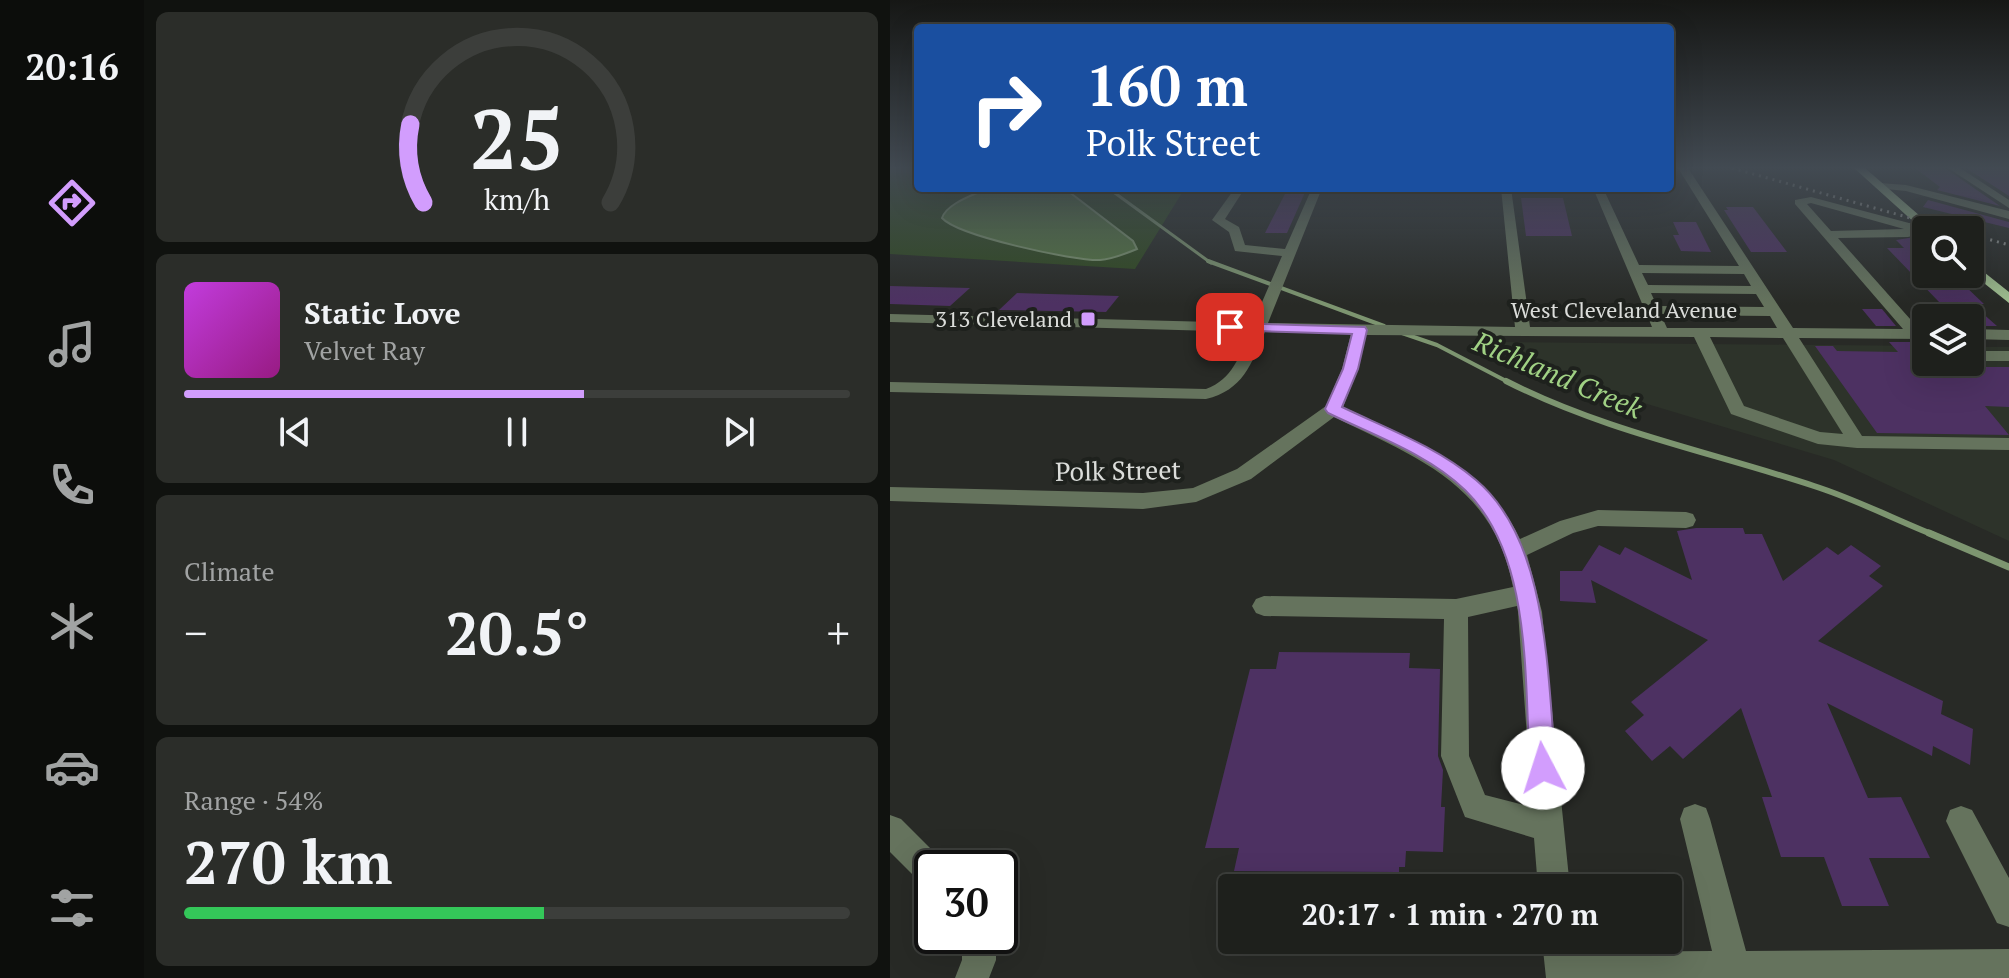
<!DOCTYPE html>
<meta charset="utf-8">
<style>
:root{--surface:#1e201c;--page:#2b2d29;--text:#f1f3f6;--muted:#a1a3a3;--line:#3c3e3b;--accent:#d29dfd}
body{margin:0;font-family:"PT Serif",serif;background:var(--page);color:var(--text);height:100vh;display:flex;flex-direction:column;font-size:30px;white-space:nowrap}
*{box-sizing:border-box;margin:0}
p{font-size:26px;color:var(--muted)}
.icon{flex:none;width:44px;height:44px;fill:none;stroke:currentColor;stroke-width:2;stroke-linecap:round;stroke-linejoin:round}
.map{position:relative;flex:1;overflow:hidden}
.panel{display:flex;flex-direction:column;gap:12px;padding:12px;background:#10120f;width:746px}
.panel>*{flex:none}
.top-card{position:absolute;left:24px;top:24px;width:760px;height:168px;border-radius:8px;box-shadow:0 8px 32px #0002,0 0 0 2px var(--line);background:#1a4fa0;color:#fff;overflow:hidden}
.tools{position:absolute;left:1022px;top:216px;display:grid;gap:16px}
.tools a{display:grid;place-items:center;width:72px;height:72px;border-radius:8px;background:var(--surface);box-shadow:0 8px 32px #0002,0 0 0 2px var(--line);font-size:40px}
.speed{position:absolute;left:24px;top:850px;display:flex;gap:16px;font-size:40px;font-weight:700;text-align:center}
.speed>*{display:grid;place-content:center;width:104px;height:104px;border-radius:50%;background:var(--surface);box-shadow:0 8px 32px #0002,0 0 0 2px var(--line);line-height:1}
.speed .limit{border:4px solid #111;border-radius:12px;background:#fff;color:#111}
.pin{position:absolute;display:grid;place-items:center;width:68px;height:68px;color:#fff;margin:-34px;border-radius:16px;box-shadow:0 4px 12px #0006}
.me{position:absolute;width:88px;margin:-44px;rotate:355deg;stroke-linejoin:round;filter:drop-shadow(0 0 6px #0008)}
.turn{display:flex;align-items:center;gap:28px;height:168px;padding:0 40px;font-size:36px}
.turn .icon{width:104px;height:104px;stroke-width:2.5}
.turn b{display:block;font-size:56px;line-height:68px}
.big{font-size:60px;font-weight:700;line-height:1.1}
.panel .card{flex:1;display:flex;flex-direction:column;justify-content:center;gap:12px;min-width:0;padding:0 28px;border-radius:12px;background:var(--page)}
.panel .dial{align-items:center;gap:0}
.dial svg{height:208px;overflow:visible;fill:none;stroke:var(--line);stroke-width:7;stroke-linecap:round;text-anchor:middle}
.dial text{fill:var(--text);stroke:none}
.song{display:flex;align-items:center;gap:24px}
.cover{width:96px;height:96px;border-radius:12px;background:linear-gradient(135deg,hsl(290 70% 55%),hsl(310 70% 35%))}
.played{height:8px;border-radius:4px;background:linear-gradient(90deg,var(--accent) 60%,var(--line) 60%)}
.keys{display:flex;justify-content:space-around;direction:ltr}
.heat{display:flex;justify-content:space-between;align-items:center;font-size:44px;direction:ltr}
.charge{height:12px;border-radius:6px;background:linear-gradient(90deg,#34c759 54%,var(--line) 0)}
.trip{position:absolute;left:328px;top:874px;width:464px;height:80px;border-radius:8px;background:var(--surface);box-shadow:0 8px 32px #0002,0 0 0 2px var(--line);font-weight:700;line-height:80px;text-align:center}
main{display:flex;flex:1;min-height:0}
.dock{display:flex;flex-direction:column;width:144px;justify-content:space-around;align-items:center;background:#0c0d0b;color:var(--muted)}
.dock .icon{width:56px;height:56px}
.dock .on{color:var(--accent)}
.dock b{font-size:36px;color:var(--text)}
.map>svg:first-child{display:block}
</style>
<main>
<nav class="dock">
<b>20:16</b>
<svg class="icon on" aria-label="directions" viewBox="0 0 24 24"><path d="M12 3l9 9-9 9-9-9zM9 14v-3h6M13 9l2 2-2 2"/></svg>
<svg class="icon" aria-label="music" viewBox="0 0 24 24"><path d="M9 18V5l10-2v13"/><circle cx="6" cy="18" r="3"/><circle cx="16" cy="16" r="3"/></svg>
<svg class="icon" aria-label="phone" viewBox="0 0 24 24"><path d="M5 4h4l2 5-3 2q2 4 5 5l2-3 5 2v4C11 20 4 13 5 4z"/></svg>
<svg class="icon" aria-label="climate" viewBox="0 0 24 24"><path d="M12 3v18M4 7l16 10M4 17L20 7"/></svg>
<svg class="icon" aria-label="car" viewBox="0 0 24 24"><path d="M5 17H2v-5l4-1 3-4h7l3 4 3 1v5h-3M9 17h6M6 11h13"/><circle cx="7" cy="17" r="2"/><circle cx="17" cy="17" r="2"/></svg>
<svg class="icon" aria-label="filters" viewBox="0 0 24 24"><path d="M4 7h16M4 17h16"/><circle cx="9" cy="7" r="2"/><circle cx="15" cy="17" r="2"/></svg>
</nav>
<section class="panel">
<div class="card dial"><svg viewBox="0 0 100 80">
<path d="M14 69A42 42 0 1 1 86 69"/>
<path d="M14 69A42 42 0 0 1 9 39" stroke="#d29dfd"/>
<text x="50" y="56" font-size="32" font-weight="700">25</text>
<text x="50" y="72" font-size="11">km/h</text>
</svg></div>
<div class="card">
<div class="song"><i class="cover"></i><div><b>Static Love</b><p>Velvet Ray</p></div></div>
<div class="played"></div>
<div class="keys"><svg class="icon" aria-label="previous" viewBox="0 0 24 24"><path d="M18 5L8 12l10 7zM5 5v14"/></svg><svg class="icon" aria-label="pause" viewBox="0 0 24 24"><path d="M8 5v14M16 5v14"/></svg><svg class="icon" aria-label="next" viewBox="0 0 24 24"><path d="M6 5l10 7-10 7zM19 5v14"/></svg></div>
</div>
<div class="card"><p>Climate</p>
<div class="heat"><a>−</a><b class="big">20.5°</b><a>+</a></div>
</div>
<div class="card"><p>Range · 54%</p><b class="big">270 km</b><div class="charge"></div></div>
</section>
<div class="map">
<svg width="1119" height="978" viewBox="0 0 1119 978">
<rect width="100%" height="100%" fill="#282a26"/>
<path fill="#2d332a" d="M608,342l428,4v16h44v-15h39v194l-175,-81 -257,-77z"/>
<path fill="#304920" d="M0,168h28v20h267l-50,81 -245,-15z"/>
<path fill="#557642" stroke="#7d9570" stroke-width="2" d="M98,188h76l69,53 4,8c-12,5 -24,10 -37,11 -26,1 -142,-24 -158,-42 5,-15 32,-23 46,-30z"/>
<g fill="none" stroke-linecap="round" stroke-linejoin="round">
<path stroke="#7d9570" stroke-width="3" d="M218,188l103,75"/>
<path stroke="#7d9570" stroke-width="4" d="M318,261l176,65
M512,333l35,12 73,38"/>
<path stroke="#7d9570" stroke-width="6" d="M616,381c98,50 205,71 308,105 41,13 80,33 120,49"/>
<path stroke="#7d9570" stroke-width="7" d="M1039,533l80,34"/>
</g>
<path fill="#4d3162" d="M1025,168h30l55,38 -63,-16 3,-3z
M1076,168h43v28z
M398,188h19l-20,45h-22z
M631,198h42l9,38h-46z
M1038,200l81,22v6l-86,-21z
M836,207h27l34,45h-36l-27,-42h4z
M783,222h23l15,30 -30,-1 -8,-16h6z
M1025,237l11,5v32h16l9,8 12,2 21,20h-12l25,22h-27v-22l-30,-1 -53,-55h17l-8,-8z
M0,286l80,2 -20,18 -60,-2z
M127,293l32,1 70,2 -13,16 -107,-2z
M972,309h20l14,17h-20z
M999,342h37v20h20l4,5h59v40l-24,-1 24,29 -132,-2 -62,-87h18l4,5 61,1z
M806,528h47l2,6h17l21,47 44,-34 11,8 13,-10 30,21 -12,10 14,10 -65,55 125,60 -2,13 32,15 -3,36 -37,-19 -1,10 -105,-53 41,95 33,-1 29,61h-61l20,48h-47l-18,-49h-43l-19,-60h10l-31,-89 -58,51 -13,-13 -18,15 -27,-30 19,-16 -13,-13 77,-62 -117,-60 5,23 -36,-2v-30h22l17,-26 21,10 5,-8 67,33 -15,-49z
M389,652l131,1 -1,15 31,1 -2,87 5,14 -2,37h4l-2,45 -37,-1 -1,16h-6v5l-165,-1 5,-23h-34l45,-179h26z"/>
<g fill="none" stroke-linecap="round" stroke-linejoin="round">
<path fill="#65735d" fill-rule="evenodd" d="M788,168h10l105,160 110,1 -108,-125v-4l16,-3 98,26 22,1v6l-19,1v5l-4,1 -70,1 81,91h7v10l-127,-1 63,98 147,2v12l-152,-2 -39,-4 -87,-30 -37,-77 -328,-2 -8,34 -15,38c68,32 143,59 177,132l40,-18 38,-11 88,2 7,2 3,6 -3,6 -7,2 -88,-2 -25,7 -46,22 15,57 28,276h-32l-4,-50 -69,-21 -24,-61 3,-137 -180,-3 -8,-3 -4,-7 4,-7 8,-3 192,3 57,-12c-19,-102 -95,-129 -179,-170l-83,62 -55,23 -53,7 -253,-8v-14l253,6 50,-5 44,-19 89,-63 16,-37 9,-35 -86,-2c-14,33 -22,58 -59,67l-316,-7v-10l316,7c27,-10 33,-33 44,-57l-360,-10v-8l363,9 29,-67 -47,-5 -6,-19 -17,-12 23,-32h10l-20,31 14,8 6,18 40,4 27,-61h10l-54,135 247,4 -14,-139h10l19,139h122l-59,-139h10l36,77 100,1zM921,203l93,26 -73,2 -24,-27zM752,273l102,1 7,12 -103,-1zM761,293l105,1 8,13 -107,-1zM771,315l109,1 7,12h-110zM820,337l73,1 60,96 -23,-2 -76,-26zM627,606l1,6 14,195 -47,-12 -16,-39 -1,-139z
M1058,168h12l49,32v8z
M990,183l26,2 103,26v8l-103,-28 -30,-3 -1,-2z
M1080,329l39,1v10l-39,-1z
M1080,351h39v10h-39z
M805,804l11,4 4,11 36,132 263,-2v29h-463l-4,-38h34l1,12 135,-1 -32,-132 4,-11z
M1071,806l11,4 37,68v49l-12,-4 -51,-102 4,-11z
M0,815l11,4 42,42 3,7h-14v20l-11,-5 -31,-31z
M72,936h34v24l-7,18h-34l7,-18z"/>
<path fill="#9fbe8f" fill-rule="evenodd" d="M964,168h11l71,62h-10v3z
M1080,261l39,31v11l-39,-31z"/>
<path stroke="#929491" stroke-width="3" stroke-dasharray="2 5" stroke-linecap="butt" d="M842,168l221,62
M1080,234l39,11"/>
</g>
<linearGradient id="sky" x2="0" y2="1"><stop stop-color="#161715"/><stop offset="0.55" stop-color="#424a52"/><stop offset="1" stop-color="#424a52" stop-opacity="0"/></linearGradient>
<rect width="1119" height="305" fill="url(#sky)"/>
<path fill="#d29dfd" stroke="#8866a4" stroke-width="2" d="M340,323l135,4 2,3 -9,39 -16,38c46,22 95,40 134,73 74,62 71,199 80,288l-4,9 -9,4 -9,-4 -4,-9c-6,-87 3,-212 -65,-278 -37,-36 -92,-55 -137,-77l-3,-4 18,-40 9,-35 -127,-4 -2,-3z"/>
<rect fill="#d29dfd" stroke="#1e211d" stroke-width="3" x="190" y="311" width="16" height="16" rx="4"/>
<g text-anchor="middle" stroke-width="8" stroke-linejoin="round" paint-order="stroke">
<g font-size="22" fill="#dbddda" stroke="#1e211d">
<text x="734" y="318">West Cleveland Avenue</text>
</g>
<g font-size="22" fill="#dbddda" stroke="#1e211d" text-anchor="end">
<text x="182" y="327">313 Cleveland</text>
</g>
<g font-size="26" fill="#dbddda" stroke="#1e211d">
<text transform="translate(228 471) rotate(-1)" y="9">Polk Street</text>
</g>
<g font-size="28" font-style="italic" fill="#a0d184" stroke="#1e211d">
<text transform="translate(668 375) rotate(23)" y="10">Richland Creek</text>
</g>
</g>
</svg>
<div class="tools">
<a><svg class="icon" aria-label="search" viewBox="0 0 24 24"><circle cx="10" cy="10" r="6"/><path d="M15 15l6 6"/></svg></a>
<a><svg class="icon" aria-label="layers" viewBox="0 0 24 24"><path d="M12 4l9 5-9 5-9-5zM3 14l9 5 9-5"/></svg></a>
</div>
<div class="speed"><div class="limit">30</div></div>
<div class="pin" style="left:340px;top:327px;background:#d93025"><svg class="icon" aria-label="arrive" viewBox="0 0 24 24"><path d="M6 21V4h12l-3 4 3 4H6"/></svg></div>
<svg class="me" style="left:653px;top:768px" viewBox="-20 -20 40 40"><circle r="19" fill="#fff"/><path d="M0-13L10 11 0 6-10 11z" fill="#d29dfd"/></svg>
<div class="trip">20:17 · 1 min · 270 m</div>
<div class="top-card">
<div class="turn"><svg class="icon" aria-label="right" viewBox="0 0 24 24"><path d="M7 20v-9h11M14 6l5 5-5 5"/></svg><div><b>160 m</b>Polk Street</div></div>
</div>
</div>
</main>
